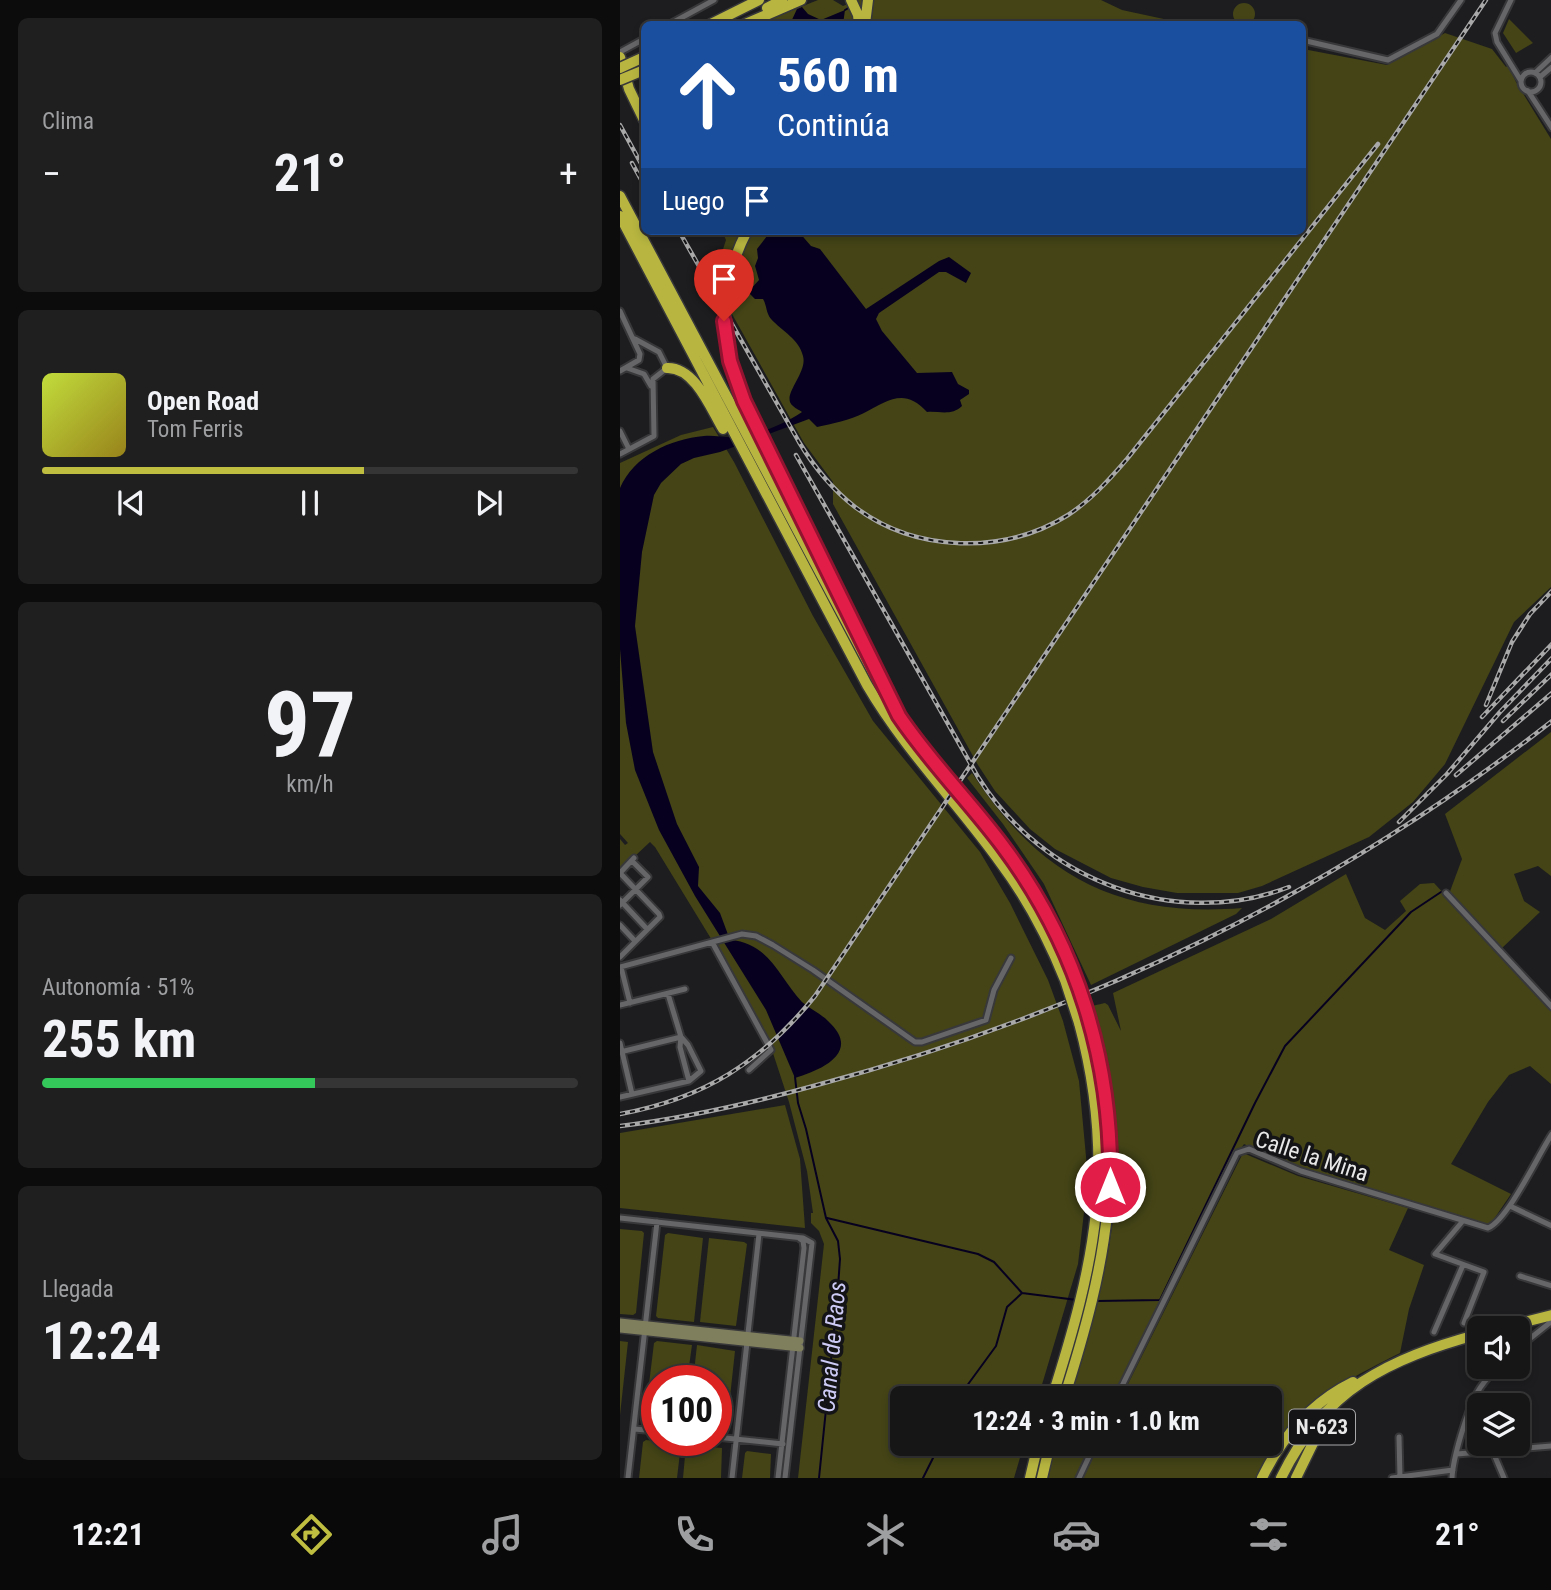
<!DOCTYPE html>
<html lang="es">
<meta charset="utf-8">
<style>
:root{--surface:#161617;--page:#1f1f20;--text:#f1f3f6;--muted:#9e9fa1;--line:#353536;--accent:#c0be41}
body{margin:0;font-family:"Roboto Condensed",sans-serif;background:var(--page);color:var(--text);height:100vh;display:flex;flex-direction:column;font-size:26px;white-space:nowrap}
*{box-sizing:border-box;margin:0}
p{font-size:23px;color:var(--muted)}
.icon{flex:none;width:38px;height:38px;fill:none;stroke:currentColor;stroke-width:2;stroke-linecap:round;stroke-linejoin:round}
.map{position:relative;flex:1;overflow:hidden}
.drawer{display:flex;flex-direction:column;gap:18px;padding:18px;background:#0c0c0d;width:620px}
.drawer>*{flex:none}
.hud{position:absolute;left:21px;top:21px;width:665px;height:214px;border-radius:10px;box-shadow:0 4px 10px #0003,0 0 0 2px var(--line);background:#1a4fa0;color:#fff;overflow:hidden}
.buttons{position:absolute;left:847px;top:1316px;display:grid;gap:14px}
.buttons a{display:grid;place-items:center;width:63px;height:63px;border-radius:10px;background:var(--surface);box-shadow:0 4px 10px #0003,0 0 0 2px var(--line);font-size:35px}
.speed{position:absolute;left:21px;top:1365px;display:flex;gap:14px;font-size:35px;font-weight:700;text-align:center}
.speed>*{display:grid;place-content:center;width:91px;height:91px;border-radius:50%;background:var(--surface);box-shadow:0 4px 10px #0003,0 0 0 2px var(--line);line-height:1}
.speed .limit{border:10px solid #d22;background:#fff;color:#111}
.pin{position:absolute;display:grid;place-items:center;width:60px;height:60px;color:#fff;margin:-72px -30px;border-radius:50% 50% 50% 0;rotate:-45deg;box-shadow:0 0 7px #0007}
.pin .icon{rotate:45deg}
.me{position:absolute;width:77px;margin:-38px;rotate:0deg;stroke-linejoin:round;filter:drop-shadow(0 0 5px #0008)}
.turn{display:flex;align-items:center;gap:24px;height:147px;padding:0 21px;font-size:32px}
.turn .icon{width:91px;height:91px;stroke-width:2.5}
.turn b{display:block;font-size:49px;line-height:60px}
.then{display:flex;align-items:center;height:66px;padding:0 21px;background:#0003;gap:14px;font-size:26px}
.big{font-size:52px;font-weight:700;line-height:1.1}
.drawer .widget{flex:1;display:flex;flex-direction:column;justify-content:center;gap:10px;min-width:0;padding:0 24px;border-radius:10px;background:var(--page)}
.drawer .dial{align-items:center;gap:0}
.dial b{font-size:91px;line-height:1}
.song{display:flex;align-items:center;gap:21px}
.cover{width:84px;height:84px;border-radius:10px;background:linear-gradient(135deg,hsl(70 70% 55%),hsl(50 70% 35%))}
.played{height:7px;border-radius:4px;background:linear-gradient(90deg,var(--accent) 60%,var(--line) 60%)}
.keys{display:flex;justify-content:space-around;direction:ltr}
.heat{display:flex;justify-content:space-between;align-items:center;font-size:38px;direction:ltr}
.charge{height:10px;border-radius:5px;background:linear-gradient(90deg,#34c759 51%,var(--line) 0)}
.trip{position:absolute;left:270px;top:1386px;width:392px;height:70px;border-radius:10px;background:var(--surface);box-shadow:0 4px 10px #0003,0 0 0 2px var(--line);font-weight:700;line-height:70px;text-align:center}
.tabs{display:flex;height:112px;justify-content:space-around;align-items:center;background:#090909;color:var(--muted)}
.tabs .icon{width:49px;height:49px}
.tabs .active{color:var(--accent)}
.tabs b{font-size:32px;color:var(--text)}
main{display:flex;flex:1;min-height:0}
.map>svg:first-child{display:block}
</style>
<main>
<section class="drawer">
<div class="widget"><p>Clima</p>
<div class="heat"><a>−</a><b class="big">21°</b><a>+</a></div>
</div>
<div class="widget">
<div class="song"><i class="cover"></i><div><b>Open Road</b><p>Tom Ferris</p></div></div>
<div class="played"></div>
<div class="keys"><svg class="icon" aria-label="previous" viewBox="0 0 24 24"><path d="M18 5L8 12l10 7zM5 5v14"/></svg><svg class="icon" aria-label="pause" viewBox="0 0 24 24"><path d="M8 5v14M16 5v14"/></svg><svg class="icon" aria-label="next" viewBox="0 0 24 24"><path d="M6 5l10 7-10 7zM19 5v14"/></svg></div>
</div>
<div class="widget dial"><b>97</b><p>km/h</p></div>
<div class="widget"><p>Autonomía · 51%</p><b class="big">255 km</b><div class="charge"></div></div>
<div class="widget"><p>Llegada</p><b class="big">12:24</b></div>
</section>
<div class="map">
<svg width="932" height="1478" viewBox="0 0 932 1478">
<rect width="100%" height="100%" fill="#1d1d1f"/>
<path fill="#444417" d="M198,0h15l10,6 14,-6h244l21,10 65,14h-429z
M613 14a11 11 0 1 1 22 0a11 11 0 1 1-22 0Z
M889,19l24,24 -17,10 -13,-20z
M825,33l47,16 14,18 2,-2 8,17 35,57v448l-37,35 -69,142 -32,38 -44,35 -107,49 -24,7h-61l-34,-6 -32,-9 -56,-29 -25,-20 -35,-38 -17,-26 -145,-261v-22l-29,-39 -91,-163 13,-40 -4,-9h580l1,-182 84,16z
M93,427l21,35 79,154 60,105 107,131 30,51 38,77 15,41 16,60 9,97 -10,86 -40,134h-136v46h122l-10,34h-216l26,-234 -5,-13 -8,-8v-10h2l-6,-42 -18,-69 -20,-61 -59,-104 -55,-90 -5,-5 -30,28v-31l5,6 3,-2 -8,-9v-371l61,-28z
M931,732v144l-13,-10 -24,8 10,27 16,11 -38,36 -53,-54 13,-35 -17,-45z
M352,773c67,103 147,145 270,135l-6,6 -145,71 -47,-101 -41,-60 -36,-46z
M726,874l19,44 20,12 21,-19 -6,-10 20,-17 14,-1 117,126v75l-21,-18 -21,9 -21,27 -37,62 60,30 -19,28 -6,2 -195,-59 -47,-21 -17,25 -113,229h-44c30,-97 56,-190 44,-293 -5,-34 -14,-67 -22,-99l13,-3 3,2 13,26 -8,-38 158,-74z
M165,1105l15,54 5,69 -185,-20v-75z
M623,1153l55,23 110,32 -19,42 35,15 -15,44 -9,44c-65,33 -111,55 -142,125h-176l17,-34h170v-46h-148z
M0,1229l22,2 2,2 -8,80 -3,2 -13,-1z
M48,1233l35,5 -9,84 -36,-4 -2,-2 9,-81z
M89,1238l35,4 3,2 -11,82 -36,-4z
M0,1341l8,1 -8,73z
M37,1341l35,4 -5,36h-30v39l-10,-1 -2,-2 9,-74z
M77,1345l38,6 -8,74 -3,3 -8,-1v-46h-23z
M26,1440l35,4 -4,34h-38l4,-36z
M436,1444h35l-15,34h-29z
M66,1445l36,3 -1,30h-38z
M127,1451l24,3 -1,24h-28l3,-25z"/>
<path fill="#07011f" d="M182,7l6,7 13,6 24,-10 -2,14h-53l7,-15z
M151,231h27l13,15 9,3 46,60 73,-48 10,-4 22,16 -5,10 -20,-11h-7l-60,41 -3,6 6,12 35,42 35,-1 6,12 11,6v4l-9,6 2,6c-10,10 -22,5 -35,6 -23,-25 -39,-11 -63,1 -14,7 -32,11 -47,14l-8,-8 -89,33 -26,6 -13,6 -20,19 -7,12 -12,57 -7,74 18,126 24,72 22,43 -1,19 22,27 10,27c40,3 49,38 72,62 8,7 18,11 26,19 34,31 -6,49 -33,57l-29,-68 -71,-114 -36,-66 -24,-60 -9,-47 -6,-74v-161c14,-32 50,-49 84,-52 11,-1 21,2 32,1 23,-3 47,-12 66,-25 -2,-2 -6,-3 -9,-6 -13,-10 15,-33 10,-50 -4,-17 -21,-25 -32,-37 -5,-6 -4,-13 -8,-20h-8l-7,-7 11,-12 -4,-14 3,-8 -1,-9z"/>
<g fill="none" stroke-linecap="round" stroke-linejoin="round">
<path stroke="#07011f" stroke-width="2" d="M225,10l5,-3
M175,1077l3,26 8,26 20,89 12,23 2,18 -3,42 -18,177
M207,1218l151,36 16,8 28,31 55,7
M477,1301l63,-1 95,-197 30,-57 126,-134 30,-20
M338,1398l38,-52 11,-39 14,-13
M303,1478l17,-34"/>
<g stroke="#38383a" stroke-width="9">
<path id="street" d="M891,0l-16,33 2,9 24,39
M50,24l44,-24
M682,40l86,20 49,-26 24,-34
M0,52l24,-13
M901 82a10 10 0 1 1 20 0a10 10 0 1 1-20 0Z
M915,73l17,-16
M920,77l12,-10
M908,91l24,37
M0,311l20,43 -1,6 -19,11
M7,368l17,6 7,12
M0,431l9,18
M0,454l34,-18 -1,-57 14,-11 -8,-16 -24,-13
M826,893l106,114
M0,900l27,29
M0,905l28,-28 -16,-16
M0,925l15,16
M92,942l59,108 -22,20
M0,957l40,-40 -1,-3 -39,-41 14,-15
M0,967l122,-33 14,2 17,9 40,25 102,72h7l64,-22 8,-30 17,-32
M1,967l9,36
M0,1005l65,-16
M0,1043l12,51
M0,1052l61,-15 -1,10 9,34
M0,1097l69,-16 12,-10 -13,-26 -7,-8 -13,-43
M890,1206l42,20
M0,1218l183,20 9,5 -27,235
M842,1222l-27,32 49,18 -20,51
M900,1276l32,10
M814,1332l29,-67
M898,1348l34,-27
M496,1398l121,-245 12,-4 52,22 187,57c20,-8 50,-73 64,-94
M14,1429l23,2
M96,1437l67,7
M779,1437l1,40
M873,1452l11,26
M837,1454l95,-8
M8,1478l29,-256
M112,1478l27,-244
M158,1478l26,-230 -1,-7 -3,-2
M459,1478l16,-34
M772,1478l61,-8
M832,1478c1,-21 15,-66 25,-85 5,-10 13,-18 21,-26"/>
</g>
<g stroke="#38383a" stroke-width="10">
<path id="secondary" d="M0,1322l180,19
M0,1329l180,19"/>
</g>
<g stroke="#38383a" stroke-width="13">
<path id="highway" d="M231,0l7,15 1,9
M147,8l15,-8
M91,24l48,-24
M125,24l56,-24
M245,24l3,-24
M0,57l9,32 15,31
M0,196l262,493c34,55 78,101 117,152 32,41 57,86 77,134
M0,216l247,469c38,65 90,117 133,177 27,36 48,76 65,118
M47,368c28,-1 44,41 56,61
M158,474l58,116
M881,1328l51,-13
M432,1398c43,-135 65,-234 27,-375
M444,1398c44,-138 63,-236 26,-379
M410,1478l8,-34
M422,1478l8,-34
M642,1478c20,-41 50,-76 91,-96
M661,1478c43,-89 107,-119 198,-144
M676,1478l20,-41 16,-24"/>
</g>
<use href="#street" stroke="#666669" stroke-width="5"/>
<use href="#secondary" stroke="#7f7e5d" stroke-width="7"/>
<use href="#highway" stroke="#b8b640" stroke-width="10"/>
<g stroke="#a9a9aa" stroke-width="4.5">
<path id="rail" d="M0,125l24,44
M12,163l12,22
M59,231l120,211c15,25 33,47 56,65 61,46 149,48 213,8 23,-15 41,-35 59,-56l251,-315
M176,455l182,322c64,103 196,154 311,110
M866,705l26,-63 18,-28 22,-23
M862,717l70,-73
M883,721l49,-47
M836,775l96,-82
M779,822l48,-48 53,-62 52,-54
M0,1114c83,-15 142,-52 195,-118l671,-996
M0,1126c66,-8 132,-23 197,-41 267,-71 517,-193 735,-364"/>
</g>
<use href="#rail" stroke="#141416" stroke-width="2" stroke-dasharray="5" stroke-linecap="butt"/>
<g stroke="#38383a" stroke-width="13" stroke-linecap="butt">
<path id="highway-bridge" d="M0,68l24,-11
M0,80l24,-10
M127,231c-47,90 -9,160 31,243
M456,975l14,44
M445,980l14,43"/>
</g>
<use href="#highway-bridge" stroke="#b8b640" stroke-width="10"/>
</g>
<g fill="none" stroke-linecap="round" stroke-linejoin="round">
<g stroke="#92132f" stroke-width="18">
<path id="route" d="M104,321l6,40 14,40 155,315c31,46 70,85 103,129 75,100 111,217 108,342"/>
</g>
<use href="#route" stroke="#e11d48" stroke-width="12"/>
</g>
<g text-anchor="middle" stroke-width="7" stroke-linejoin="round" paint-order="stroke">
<rect fill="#141416" stroke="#a8a8aa" stroke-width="2" x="669" y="1409.5" width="66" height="35" rx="5"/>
<g font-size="21" font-weight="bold" fill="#e8e8e9">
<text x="702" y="1434">N-623</text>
</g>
<g font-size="23" fill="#e8e8e9" stroke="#141416">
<text transform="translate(692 1156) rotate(18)" y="8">Calle la Mina</text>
</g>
<g font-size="24" font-style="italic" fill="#cdcbf5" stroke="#141416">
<text transform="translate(212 1347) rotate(-85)" y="8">Canal de Raos</text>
</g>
</g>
</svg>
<div class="buttons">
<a><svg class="icon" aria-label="sound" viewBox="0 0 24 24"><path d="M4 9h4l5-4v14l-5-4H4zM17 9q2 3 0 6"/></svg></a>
<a><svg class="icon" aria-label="layers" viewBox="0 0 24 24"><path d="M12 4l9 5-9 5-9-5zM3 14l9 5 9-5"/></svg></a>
</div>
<div class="speed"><div class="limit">100</div></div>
<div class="pin" style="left:104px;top:321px;background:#d93025"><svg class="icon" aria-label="arrive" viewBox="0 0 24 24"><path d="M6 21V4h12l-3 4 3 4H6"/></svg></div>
<svg class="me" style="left:490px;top:1187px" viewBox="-20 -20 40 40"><circle r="17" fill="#e11d48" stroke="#fff" stroke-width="3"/><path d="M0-11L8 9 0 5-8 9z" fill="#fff"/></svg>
<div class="trip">12:24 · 3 min · 1.0 km</div>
<div class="hud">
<div class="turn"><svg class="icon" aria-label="ahead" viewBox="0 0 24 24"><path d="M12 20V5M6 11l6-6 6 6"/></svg><div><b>560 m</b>Continúa</div></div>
<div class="then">Luego<svg class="icon" aria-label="arrive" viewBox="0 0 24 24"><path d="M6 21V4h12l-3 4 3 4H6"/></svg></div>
</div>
</div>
</main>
<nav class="tabs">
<b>12:21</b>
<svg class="icon active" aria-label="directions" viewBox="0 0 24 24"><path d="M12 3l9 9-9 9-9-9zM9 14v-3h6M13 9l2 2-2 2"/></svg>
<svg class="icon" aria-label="music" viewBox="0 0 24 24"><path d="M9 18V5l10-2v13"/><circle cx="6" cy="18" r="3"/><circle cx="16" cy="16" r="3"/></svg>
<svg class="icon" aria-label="phone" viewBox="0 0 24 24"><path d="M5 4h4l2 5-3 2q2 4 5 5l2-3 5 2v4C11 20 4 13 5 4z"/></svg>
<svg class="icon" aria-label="climate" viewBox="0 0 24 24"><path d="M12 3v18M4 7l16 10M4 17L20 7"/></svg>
<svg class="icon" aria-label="car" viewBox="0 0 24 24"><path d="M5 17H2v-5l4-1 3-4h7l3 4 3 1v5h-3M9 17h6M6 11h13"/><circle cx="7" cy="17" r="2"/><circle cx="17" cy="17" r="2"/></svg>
<svg class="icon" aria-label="filters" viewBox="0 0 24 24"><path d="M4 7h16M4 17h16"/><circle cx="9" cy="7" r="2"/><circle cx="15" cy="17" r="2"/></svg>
<b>21°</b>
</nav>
